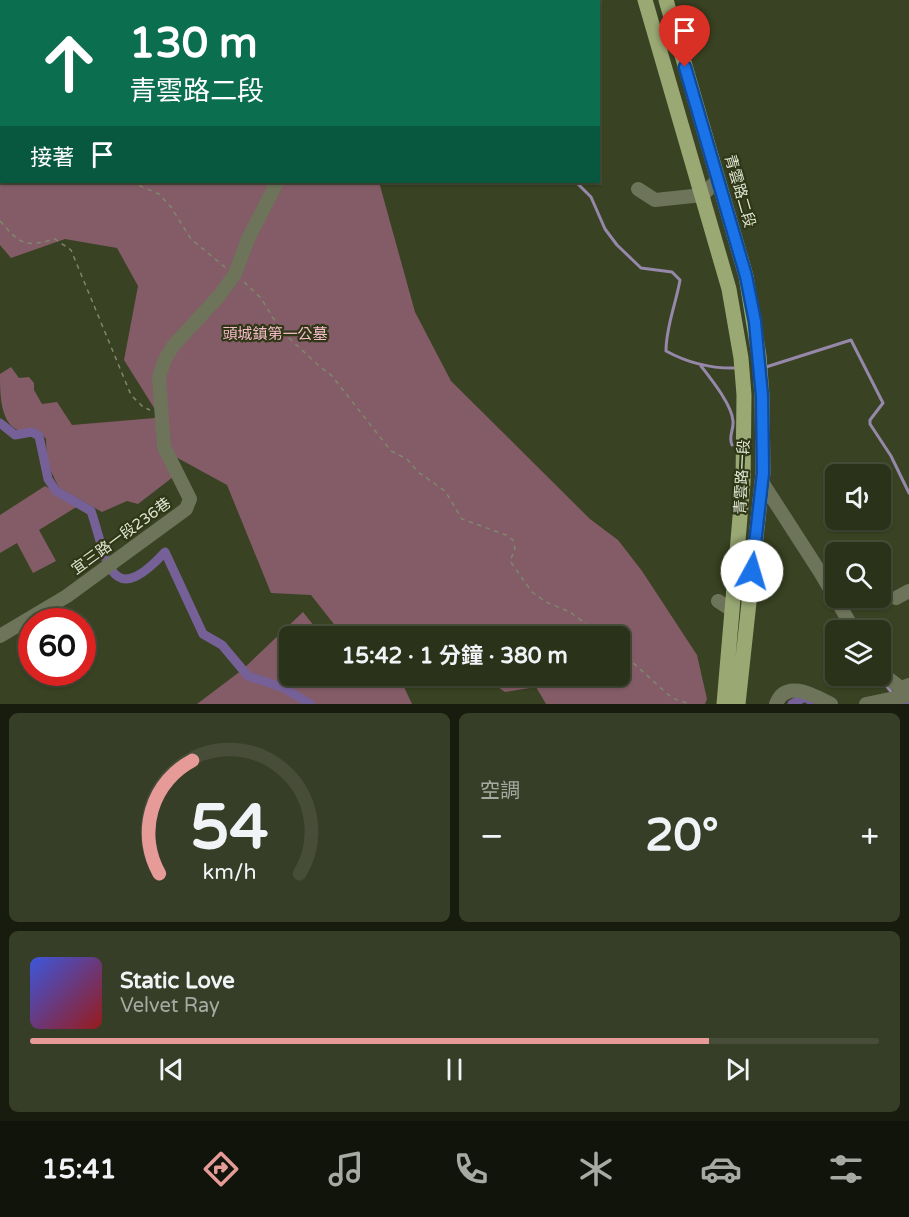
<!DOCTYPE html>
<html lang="zh-TW">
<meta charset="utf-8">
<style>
:root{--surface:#2b321a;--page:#373e27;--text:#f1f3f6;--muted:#a6aaa2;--line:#474d39;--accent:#e69b98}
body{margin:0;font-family:"Varela Round","Noto Sans TC",sans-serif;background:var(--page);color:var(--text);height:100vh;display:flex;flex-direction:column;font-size:22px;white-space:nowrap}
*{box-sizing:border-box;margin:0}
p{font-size:20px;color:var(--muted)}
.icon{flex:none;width:33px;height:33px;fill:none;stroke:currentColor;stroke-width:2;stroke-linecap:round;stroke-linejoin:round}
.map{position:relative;height:704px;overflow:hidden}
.side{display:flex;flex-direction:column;gap:9px;padding:9px;background:#181c0e;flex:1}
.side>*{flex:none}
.guide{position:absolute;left:0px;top:0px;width:600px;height:183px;box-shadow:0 2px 4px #0004,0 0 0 2px var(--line);background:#0b6e4f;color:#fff;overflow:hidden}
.buttons{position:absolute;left:825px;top:464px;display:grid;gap:12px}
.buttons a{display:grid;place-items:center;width:66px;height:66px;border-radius:9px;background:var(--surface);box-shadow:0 2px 4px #0004,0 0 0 2px var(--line);font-size:30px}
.speed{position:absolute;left:18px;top:608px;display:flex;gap:12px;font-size:30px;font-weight:700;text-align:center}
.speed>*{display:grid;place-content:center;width:78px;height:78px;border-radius:50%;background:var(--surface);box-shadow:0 2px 4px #0004,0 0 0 2px var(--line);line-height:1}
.speed .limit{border:9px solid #d22;background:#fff;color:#111}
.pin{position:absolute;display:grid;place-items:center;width:51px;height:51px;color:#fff;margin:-62px -26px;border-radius:50% 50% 50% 0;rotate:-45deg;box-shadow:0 0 6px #0007}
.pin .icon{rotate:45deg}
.me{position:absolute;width:66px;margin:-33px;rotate:6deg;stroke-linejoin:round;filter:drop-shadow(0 0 4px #0008)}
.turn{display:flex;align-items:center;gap:21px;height:126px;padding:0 30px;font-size:27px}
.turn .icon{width:78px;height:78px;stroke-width:2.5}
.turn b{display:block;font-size:42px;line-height:51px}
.then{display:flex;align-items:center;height:57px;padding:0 30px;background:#0003;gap:12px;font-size:22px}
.big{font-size:45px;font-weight:700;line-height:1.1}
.side .tile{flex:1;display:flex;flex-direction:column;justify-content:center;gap:9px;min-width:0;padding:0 21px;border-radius:9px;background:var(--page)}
.side .dial{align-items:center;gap:0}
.dial svg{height:156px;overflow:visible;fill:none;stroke:var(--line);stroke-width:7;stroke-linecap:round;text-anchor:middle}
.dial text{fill:var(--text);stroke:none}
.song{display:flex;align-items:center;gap:18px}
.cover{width:72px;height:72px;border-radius:9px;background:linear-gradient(135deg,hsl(230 70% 55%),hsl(0 70% 35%))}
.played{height:6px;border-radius:3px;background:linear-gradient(90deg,var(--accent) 80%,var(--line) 80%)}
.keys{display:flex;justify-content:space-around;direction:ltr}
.heat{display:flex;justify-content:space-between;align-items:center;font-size:33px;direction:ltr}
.side .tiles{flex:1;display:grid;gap:9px;grid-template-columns:1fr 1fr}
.tile:last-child{grid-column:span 2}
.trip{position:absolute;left:279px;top:626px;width:351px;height:60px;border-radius:9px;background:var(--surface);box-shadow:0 2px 4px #0004,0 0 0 2px var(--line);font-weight:700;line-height:60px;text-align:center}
.menu{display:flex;height:96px;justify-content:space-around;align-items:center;background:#11140a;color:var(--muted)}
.menu .icon{width:42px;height:42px}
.menu .current{color:var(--accent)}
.menu b{font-size:27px;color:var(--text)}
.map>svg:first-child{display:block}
</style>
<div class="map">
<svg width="909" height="704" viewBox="0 0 909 704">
<rect width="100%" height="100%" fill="#394222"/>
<path fill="#835c67" d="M0,0l103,1 -101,1v180h377l36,130 36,69 139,138 28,21 24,31 55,84 10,44 -2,5h-159l-10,-17 -31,5 -24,-17h139v-39h-230l-53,-8 -26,-33 -40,-2 -44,-108 -53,-29 -18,-45 -32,-51 14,-74 -21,-38 -52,-9 -54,19 -11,-13z
M11,367l8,11 10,-1 5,6v7l8,14 15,-2 15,23 83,-7 18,59 -35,27 -11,-3 -25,11 -43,-24 -12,-25 -1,-24 -7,-8c-6,0 -13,1 -19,0 -20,-6 -20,-38 -20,-57z
M45,486l33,20 -39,24 17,31 -23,12 -16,-30 -17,10v-38z
M303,612l19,24h-32v39h130l-16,12 8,17h-215l45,-34z"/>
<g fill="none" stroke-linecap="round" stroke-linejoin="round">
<path stroke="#9688aa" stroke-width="3" d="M135,2l1,-2
M576,182l15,15 14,32 12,16 24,23 31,4 8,8c-4,24 -14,46 -14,71 22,12 47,18 72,17
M701,366c10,13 31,39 32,55 1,9 -5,15 -1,24
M766,367l85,-27 32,63 -13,17v4l21,32 18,37
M884,683l9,11"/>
<path stroke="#766098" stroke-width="9" d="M0,423l15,12 17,-3 7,4 9,43 8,12 35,20c16,47 18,102 74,41l38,82 19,11 26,31 36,12 26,16
M792,704l13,-7 6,4
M905,704l4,-1"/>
<path stroke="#7f876c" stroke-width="1.5" stroke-dasharray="4.5 4.5" stroke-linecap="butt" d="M0,67l2,1
M131,182l28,12 12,13 20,32 35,29
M0,221c20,23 25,27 55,18l16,11 60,145 12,12 7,3
M244,282l17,16 12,20 16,20 28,26 15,12 59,75 16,8 11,13 27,19 17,28 44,16 7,5 2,9 -5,12 22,31 14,10 24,10 32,24
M620,651l52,47 18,6"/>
<path stroke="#6d745a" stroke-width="14" d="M399,0l1,2
M449,2l2,-2
M638,189l17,11 48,-5 15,-16
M762,482l58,90 34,58
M896,598l13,-7
M718,601l14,9
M0,636l67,-40 119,-87 4,-10 -26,-52 -5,-69 5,-17 9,-15 46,-50 16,-22 13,-35 29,-57
M880,672l21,16 8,-3
M776,704c10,-26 39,-8 55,0
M866,704l43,-9"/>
<path stroke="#9aa974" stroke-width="15" d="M645,0l84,289 12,69 3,37 -1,87 -19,222
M666,0l80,276 13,80 3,40 1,77 -25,231"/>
</g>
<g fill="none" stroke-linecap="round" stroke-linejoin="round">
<g stroke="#114b97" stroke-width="15">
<path id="route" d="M685,67l61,209 9,46 7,74 1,77 -11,98"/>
</g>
<use href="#route" stroke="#1a73e8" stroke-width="10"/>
</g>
<g text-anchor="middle" stroke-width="4.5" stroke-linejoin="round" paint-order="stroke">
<g font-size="15" fill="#e0e6d3" stroke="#2f3717">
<text transform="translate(740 191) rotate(74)" y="5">青雲路二段</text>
<text transform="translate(742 477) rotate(-87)" y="5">青雲路一段</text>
<text transform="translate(121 536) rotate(-36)" y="5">宜三路一段236巷</text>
</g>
<g font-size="15" fill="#f7bccb" stroke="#2f3717">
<text x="275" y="339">頭城鎮第一公墓</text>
</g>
</g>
</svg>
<div class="buttons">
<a><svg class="icon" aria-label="sound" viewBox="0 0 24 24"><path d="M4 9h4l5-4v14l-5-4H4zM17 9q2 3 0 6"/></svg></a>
<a><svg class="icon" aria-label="search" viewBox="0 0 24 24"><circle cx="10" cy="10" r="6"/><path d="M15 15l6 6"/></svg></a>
<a><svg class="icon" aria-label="layers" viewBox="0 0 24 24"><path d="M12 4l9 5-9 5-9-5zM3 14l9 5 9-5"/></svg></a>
</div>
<div class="speed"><div class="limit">60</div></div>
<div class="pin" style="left:685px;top:67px;background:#d93025"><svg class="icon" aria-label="arrive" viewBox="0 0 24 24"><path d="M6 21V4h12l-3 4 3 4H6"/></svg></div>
<svg class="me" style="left:752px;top:571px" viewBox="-20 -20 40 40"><circle r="19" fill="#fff"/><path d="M0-13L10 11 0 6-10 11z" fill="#1a73e8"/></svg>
<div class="trip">15:42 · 1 分鐘 · 380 m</div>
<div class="guide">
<div class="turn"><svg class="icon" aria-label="ahead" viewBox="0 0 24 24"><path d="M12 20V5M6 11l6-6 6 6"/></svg><div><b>130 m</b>青雲路二段</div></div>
<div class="then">接著<svg class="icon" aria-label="arrive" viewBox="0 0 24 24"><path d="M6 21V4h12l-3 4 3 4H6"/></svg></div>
</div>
</div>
<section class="side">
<div class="tiles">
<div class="tile dial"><svg viewBox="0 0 100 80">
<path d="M14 69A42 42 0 1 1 86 69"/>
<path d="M14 69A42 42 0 0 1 31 11" stroke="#e69b98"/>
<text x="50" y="56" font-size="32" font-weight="700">54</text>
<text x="50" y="72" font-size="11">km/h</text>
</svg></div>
<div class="tile"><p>空調</p>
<div class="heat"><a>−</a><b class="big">20°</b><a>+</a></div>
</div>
<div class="tile">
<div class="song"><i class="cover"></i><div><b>Static Love</b><p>Velvet Ray</p></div></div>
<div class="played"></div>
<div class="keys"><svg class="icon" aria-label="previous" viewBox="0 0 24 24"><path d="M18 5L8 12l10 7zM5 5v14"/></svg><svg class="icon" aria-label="pause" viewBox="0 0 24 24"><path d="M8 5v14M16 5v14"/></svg><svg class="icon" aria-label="next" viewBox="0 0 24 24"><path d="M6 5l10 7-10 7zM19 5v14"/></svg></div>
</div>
</div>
</section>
<nav class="menu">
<b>15:41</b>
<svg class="icon current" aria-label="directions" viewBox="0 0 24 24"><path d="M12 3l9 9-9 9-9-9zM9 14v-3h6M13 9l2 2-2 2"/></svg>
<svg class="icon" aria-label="music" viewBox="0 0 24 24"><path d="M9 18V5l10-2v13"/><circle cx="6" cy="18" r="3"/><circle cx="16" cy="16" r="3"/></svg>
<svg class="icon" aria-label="phone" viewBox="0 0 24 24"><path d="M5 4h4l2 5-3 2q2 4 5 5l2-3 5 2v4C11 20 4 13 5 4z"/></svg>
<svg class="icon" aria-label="climate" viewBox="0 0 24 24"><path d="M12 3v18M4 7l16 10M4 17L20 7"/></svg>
<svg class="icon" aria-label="car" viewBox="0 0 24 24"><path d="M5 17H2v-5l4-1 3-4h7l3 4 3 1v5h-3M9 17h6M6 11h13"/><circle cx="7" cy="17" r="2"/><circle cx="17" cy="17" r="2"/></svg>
<svg class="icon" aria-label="filters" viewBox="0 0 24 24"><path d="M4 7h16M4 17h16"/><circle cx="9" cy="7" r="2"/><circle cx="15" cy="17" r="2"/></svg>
</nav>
